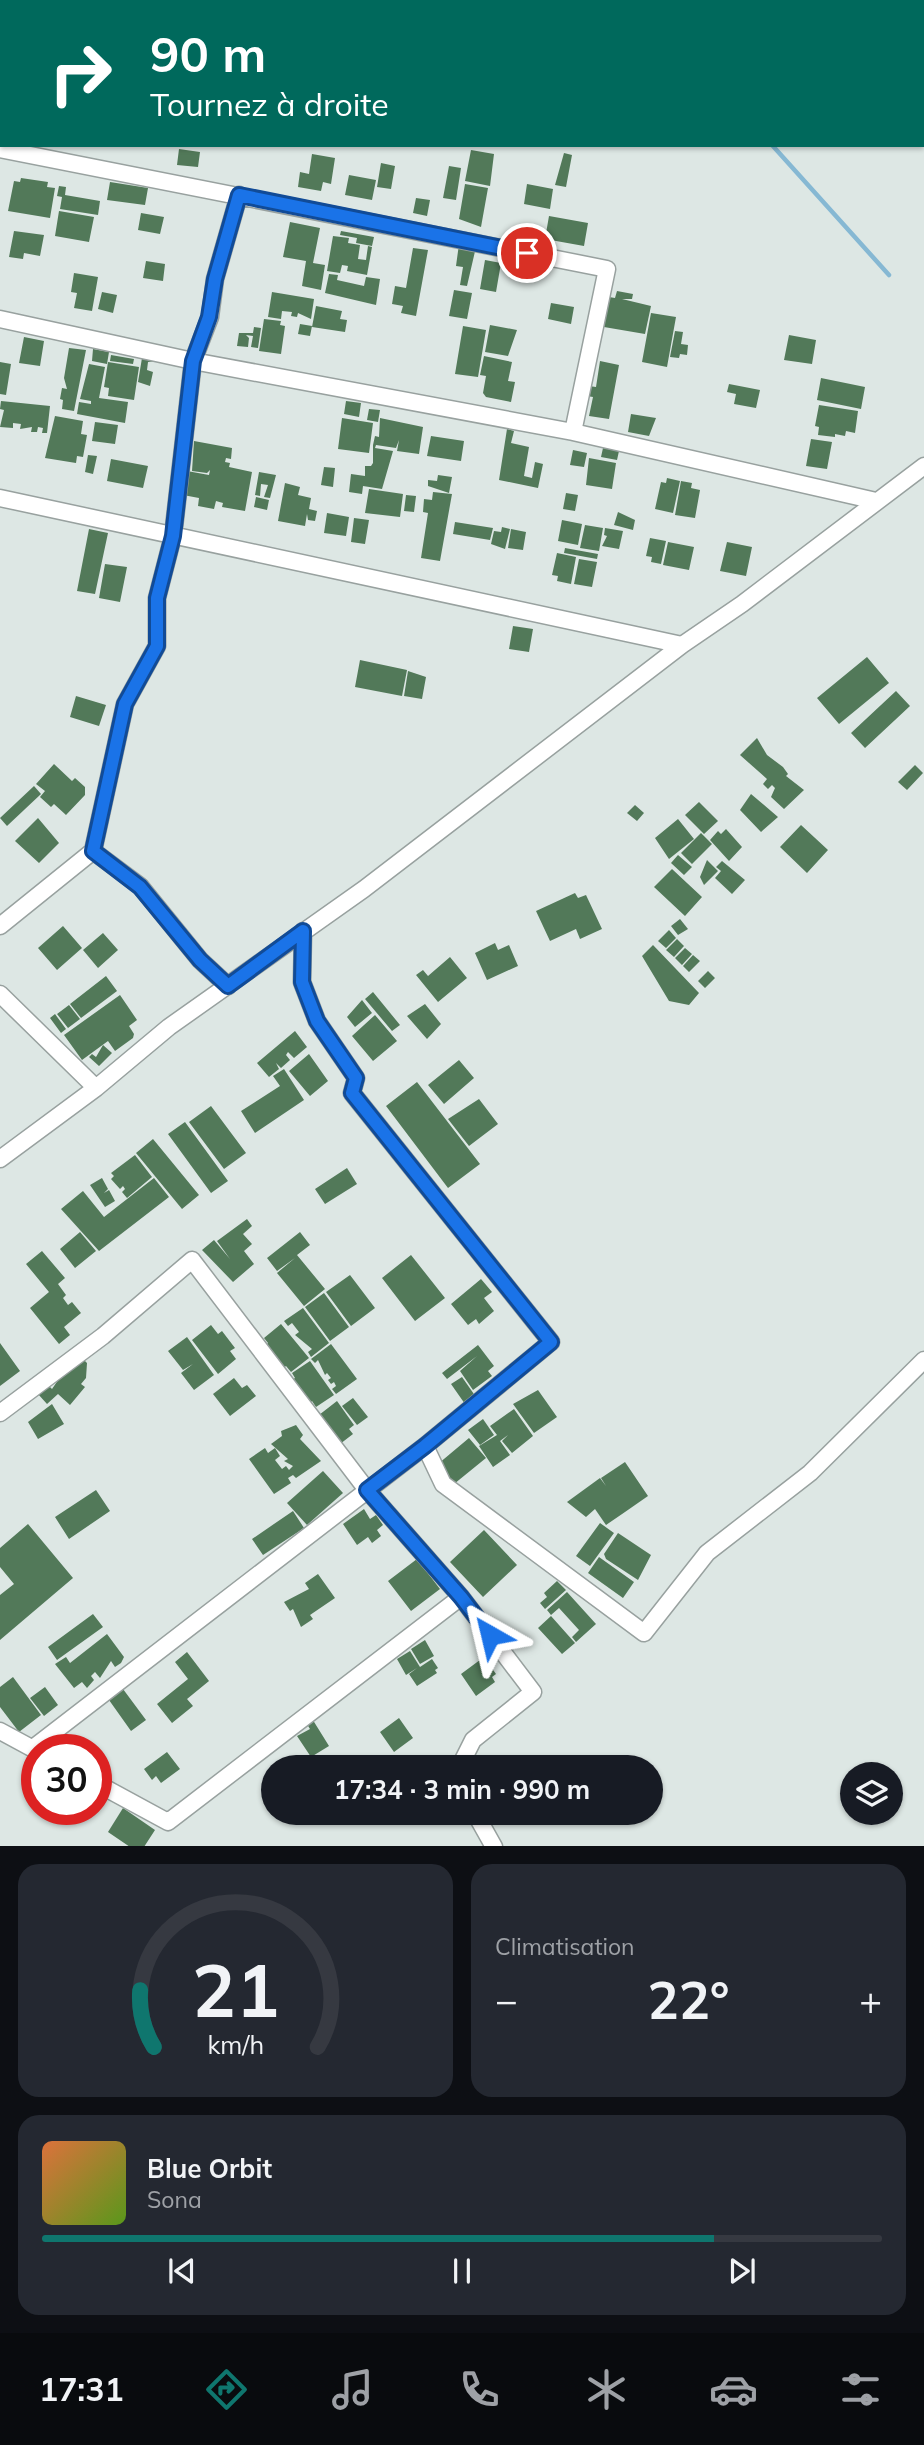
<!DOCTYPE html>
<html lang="fr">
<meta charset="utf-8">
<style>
:root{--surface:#171b24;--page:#242831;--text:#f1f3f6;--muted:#9ea1a6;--line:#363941;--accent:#0f766e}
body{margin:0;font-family:Mulish,sans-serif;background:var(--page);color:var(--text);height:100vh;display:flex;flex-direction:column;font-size:26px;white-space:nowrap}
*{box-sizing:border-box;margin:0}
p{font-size:23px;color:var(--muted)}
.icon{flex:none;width:38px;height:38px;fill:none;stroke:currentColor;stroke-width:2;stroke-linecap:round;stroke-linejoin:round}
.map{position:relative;height:1846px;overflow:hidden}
.sheet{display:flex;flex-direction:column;gap:18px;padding:18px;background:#0d0f14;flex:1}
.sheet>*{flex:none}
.banner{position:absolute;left:0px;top:0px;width:924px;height:147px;box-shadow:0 2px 5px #0004;background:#00695c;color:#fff;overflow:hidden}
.controls{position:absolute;left:840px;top:1762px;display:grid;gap:14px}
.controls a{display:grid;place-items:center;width:63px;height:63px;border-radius:50%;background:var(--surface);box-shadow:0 2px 5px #0004;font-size:35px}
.speed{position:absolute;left:21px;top:1734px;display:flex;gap:14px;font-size:35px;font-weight:700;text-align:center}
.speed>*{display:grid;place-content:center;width:91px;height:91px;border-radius:50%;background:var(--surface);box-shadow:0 2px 5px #0004;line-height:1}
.speed .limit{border:10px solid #d22;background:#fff;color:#111}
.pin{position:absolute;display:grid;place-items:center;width:60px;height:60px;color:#fff;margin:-30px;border:4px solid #fff;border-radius:50%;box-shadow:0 2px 7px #0007}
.me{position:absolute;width:77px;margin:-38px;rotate:323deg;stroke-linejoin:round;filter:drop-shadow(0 0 5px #0008)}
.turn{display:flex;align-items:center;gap:24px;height:147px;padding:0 35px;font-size:32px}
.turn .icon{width:91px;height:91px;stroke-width:2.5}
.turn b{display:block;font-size:49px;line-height:60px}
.big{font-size:52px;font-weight:700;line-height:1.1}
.sheet .widget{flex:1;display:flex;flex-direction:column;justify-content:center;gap:10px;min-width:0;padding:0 24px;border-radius:21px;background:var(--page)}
.sheet .dial{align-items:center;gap:0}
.dial svg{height:182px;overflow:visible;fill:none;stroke:var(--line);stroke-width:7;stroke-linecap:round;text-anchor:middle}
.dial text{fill:var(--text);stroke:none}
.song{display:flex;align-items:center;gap:21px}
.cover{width:84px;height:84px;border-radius:10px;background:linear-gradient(135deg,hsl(20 70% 55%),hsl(90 70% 35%))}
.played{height:7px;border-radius:4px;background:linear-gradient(90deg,var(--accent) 80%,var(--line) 80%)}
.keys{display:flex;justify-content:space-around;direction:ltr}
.heat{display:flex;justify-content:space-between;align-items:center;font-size:38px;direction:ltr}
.sheet .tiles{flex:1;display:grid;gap:18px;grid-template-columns:1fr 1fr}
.widget:last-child{grid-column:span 2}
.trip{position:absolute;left:261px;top:1755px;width:402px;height:70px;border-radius:35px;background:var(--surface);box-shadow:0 2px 5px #0004;font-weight:700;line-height:70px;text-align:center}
.tab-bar{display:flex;height:112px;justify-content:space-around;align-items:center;background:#090b0e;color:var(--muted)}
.tab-bar .icon{width:49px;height:49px}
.tab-bar .current{color:var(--accent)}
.tab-bar b{font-size:32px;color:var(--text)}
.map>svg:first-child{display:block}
</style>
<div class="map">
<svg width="924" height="1847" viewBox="0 0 924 1847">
<rect width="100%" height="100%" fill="#dde7e4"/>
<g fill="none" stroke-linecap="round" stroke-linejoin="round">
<path stroke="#86b8d3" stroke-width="4.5" d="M0,20h2
M772,145l117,130"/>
</g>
<path fill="#527959" d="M179,149l21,3 -2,15 -21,-2z
M471,150l23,4 -4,32 -25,-5z
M564,153l8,2 -6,32 -11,-2z
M312,154l23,4 -4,26 -8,-2 -2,9 -23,-4 2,-15 9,2z
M381,163l14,3 -4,23 -14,-2z
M449,166l12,2 -5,32 -13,-2z
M349,175l27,5 -4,20 -27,-5z
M21,178l27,4 -1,5 8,1 -5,30 -42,-7 6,-30 6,1z
M110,182l38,6 -3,17 -38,-5z
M465,184l23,4 -7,39 -22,-8z
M527,184l26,5 -3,20 -26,-5z
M59,186l7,1 -1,8 35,6 -2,14 -38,-6 2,-12 -5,-1z
M416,198l14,2 -3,16 -14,-3z
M59,211l35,6 -5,25 -34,-6z
M141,213l23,4 -4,17 -22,-4z
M549,216l39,7 -4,23 -39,-7z
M290,222l30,6 -7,35 12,2 -4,25 -19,-4 4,-25 -23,-4z
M14,231l30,4 -4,21 -16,-3 -1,6 -14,-2z
M341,231l33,6 -2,9 -16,-3 1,-5 -17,-3z
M333,236l16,2 -1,5 12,2 -2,14 8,1 2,-14 4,1 -5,28 -20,-4 1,-5 -6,-1 -2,8 -13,-2z
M459,244l17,3 -9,39 -7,-1 3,-18 -7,-1z
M413,248l15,2 -12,66 -15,-3 2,-7 -11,-2 3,-18 11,2z
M485,260l16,3 -5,29 -16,-3z
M146,261l19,3 -2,17 -20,-3z
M74,273l24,4 -6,34 -18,-3 3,-15 -6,-1z
M329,274l9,1 -1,5 27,6 2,-9 14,2 -4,26 -51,-12z
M454,290l18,3 -5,26 -18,-3z
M617,291l16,3 -1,5h-10l29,7 -6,28 -41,-7 5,-30 6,1z
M102,292l15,3 -4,18 -15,-4z
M272,292l42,7 -3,20 -13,-6 -1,4 -6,-1 1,-4 -10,-1 -1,8 -13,-2z
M551,303l23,4 -3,17 -23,-5z
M316,306l26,5 -2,8 7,1 -2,12 -33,-5z
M651,313l25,4 -9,50 -25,-5z
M264,319l17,2 -1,4 5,1 -4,28 -22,-3z
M300,324l12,2 -2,10 -12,-2z
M490,325l27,5 -9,26 -23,-4z
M463,326l23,4 -8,47 -23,-3z
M254,327l7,1 -3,20 -7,-1 2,-11 -7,-1 3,3 -1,9 -11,-1 2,-13h14z
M675,331l8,1 -2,12 7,1 -1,10 -7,-1 -1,4 -9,-1z
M789,335l27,5 -4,24 -28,-4z
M24,337l20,4 -4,25 -21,-3z
M69,348l17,2 -12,61 -12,-2 1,-9 -3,-1 2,-11 5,1 -3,-11z
M93,349l16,3 -2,12 -15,-3z
M111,355l23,4 -1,5 -23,-3z
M484,356l28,6 -4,19 7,1 -4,20 -25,-5 -3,-4 3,-17 -6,-1z
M142,358l14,3 -8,1 -1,8 6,2 -3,14 -12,-4z
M600,361l19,4 -10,54 -20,-3 4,-19 -6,-1 2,-10 7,1z
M0,362l11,2 -5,31 -6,-1z
M108,362l31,5 -5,33 -26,-4 1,-8 -5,-1z
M89,364l16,3 -6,31 29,4 -3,21 -48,-9 2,-12 12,2v-3l-11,-2z
M821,378l44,9 -4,22 -44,-9z
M729,384l31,6 -4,18 -22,-4 2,-10 -9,-2z
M1,401l49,5 -3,27h-5l1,-5 -5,-1 -1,5h-6l1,-5 -12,2 1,-5 -8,-1v5l-13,-1 4,-17 -4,-1z
M346,401l15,2 -2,14 -15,-3z
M819,405l39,6 -3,22 -9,-2 -1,5 -10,-2v3l-17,-2 1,-8 -4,-1z
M369,409l11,1 -2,12 -11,-2z
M631,414l25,4 -7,18 -21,-4z
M55,416l28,5 -2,13 6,1 -4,22 -6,-1 -1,7 -31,-5z
M342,418l31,5 -4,30 -31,-4z
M380,418l43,9 -4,27 -22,-3 2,-11 -3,8 -20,-3 -1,3 18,3 -11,38 -19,-3 -1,8 -13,-2 2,-18 14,2v-10h6l2,-3v-18l2,-9 4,1z
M95,422l23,3 -3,19 -23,-3z
M507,429l7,2 -3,12 18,4 -5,29 8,2 3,-16 8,2 -5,24 -39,-8z
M431,436l33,5 -3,20 -34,-5z
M811,439l21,3 -5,27 -21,-3z
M194,441l38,7 -1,11 -5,-1 -1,4 5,1 -1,4 23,5 -7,39 -23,-4 1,-4 -7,-2 -2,8 -16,-3 1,-8 -16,-3 4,-24 22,4 1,-5 -3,3 -15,-2z
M603,448l16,3 -2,9 -16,-3z
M573,450l14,3 -3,14 -14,-2z
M88,455l9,1 -4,18 -8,-2z
M589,458l27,5 -4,26 -26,-4z
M111,459l37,7 -5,22 -36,-7z
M324,467l11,1 -2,19 -12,-2z
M259,472l17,3 -6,23 -6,-1 4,-12 -7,-1 -1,12 -5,-1z
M438,475l14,2 -3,16 -21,-7v-6l9,1z
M667,478l13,3 -7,32 -18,-4 6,-27 5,1z
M681,481l11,2 -1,5 9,2 -5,28 -20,-3z
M285,483l15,4 -2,8 13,3 -2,11 8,2 -2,10 -7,-1 -1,-6 -2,12 -27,-5z
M369,489l34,5 -3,23 -35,-4z
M433,492l19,2 -12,67 -19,-3 7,-45 -5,-1 1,-13 8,1z
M566,493l12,2 -3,16 -12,-2z
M406,495l10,1 -2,16 -10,-1z
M256,497l13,3 -2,10 -13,-3z
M618,512l17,8 -2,10 -19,-5z
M327,513l22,4 -3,19 -22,-3z
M354,518l15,2 -4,24 -14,-2z
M562,520l20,4 -4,21 -20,-4z
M455,522l38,6 -3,12 -37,-6z
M585,525l18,3 -4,23 -19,-3z
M502,527l8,2 -5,20 -14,-5 3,-13 7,1z
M605,528l18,3 -4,18 -17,-3 5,-10 -3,-1z
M89,529l19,4 -13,61 -18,-3z
M511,529l15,3 -3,18 -15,-2z
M650,538l16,3 -5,23 -10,-2 1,-5 -6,-1z
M668,542l26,5 -5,23 -26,-5z
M727,542l25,5 -6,29 -26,-5z
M565,548l33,6 -1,5 -33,-6z
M557,553l19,4 -5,27 -14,-3 1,-5 -6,-1z
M579,559l18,3 -5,25 -18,-3z
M105,564l22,3 -7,35 -21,-4z
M513,626l20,3 -4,23 -20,-3z
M867,657l22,26 -50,41 -22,-26z
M360,660l47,10 -5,26 -47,-9z
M408,671l18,6 -4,22 -18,-3z
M896,691l14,15 -45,42 -14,-15z
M76,696l30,9 -7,21 -29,-9z
M757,738l10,17 16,12 5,7 -2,2 18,14 -20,19 -13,-12 4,-9 -3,-3 -4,4 -5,-5 4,-5 -27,-24z
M54,764l18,17 3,-3 10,9v8l-19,20 -12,-11 -3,3 -11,-10 5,-6 -9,-7z
M915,765l8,8 -16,17 -9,-8z
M34,786l7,8 -34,32 -7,-8z
M751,794l27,23 -17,15 -21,-22z
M699,802l19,19 -14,13 -19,-19z
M635,805l9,8 -7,8 -10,-8z
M38,818l21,25 -20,20 -24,-22z
M678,819l16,20 -25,20 -14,-21z
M801,825l27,25 -21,23 -27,-26z
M726,829l16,18 -13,14 -19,-21 8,-9 3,3z
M701,833l11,11 -20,20 -11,-11z
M678,855l14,12 -8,8 -13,-12z
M707,860l11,11 -14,14 -4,-8z
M722,861l23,19 -13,14 -17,-16 6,-7 -5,-4z
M672,869l30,28 -17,19 -31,-29z
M575,893l3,5 8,-3 16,34 -22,10 -4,-10 -26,12 -14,-30z
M680,919l8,10 -10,6 -7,-9z
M63,926l19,22 -25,22 -19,-22z
M669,930l7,8 -10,10 -8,-7z
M103,933l15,17 -20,18 -15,-18z
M677,939l7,7 -10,11 -8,-7z
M495,943l3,7 11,-5 9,21 -31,14 -12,-27z
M653,945l46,48 -10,12 -20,-4 -27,-45z
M685,948l7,6 -10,11 -7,-7z
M693,955l7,6 -11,11 -6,-6z
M450,957l17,21 -29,24 -22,-27 7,-5 5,6z
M708,971l7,7 -10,10 -7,-7z
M106,976l11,15 -36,27 -11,-14z
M373,992l27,33 -8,6 -27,-32z
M120,995l17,25 -8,6 5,8 -1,4 -18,13 -7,-10 -26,19 -18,-25z
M362,1000l10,13 -17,14 -8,-10z
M425,1004l16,20 -14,15 -20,-23z
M69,1005l11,14 -12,9 -11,-14z
M55,1014l11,15 -5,4 -11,-15z
M375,1015l22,26 -24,20 -21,-25z
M295,1031l12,16 -13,11 -6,-6 -2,3 4,5 -9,8 -5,-5 3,6 -10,8 -12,-14z
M103,1045l9,8 -13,13 -10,-9 3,-3 4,3z
M309,1054l19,27 -18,15 -21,-25z
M459,1060l15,18 -30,26 -16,-19z
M284,1069l20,31 -49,33 -14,-22 39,-25 -7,-10z
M417,1082l63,82 -32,24 -62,-82z
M479,1099l19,25 -29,22 -21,-27z
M211,1106l35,47 -22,16 -35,-47z
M185,1122l43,59 -17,12 -43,-59z
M153,1139l46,56 -17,14 -46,-56z
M135,1155l17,22 -25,21 -5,-6 3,-3 -2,-3 -3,3 -9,-10 3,-3 -3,-3z
M347,1168l10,16 -32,20 -10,-15z
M102,1178l6,11 -4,4 5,-3 6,11 -10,6 -15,-22z
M154,1178l15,19 -70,54 -38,-42 22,-18 21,26z
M247,1219l5,7 -9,8 9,10 -8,7 10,13 -21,18 -31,-32 12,-10 16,19 -13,-18z
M80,1232l16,19 -21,17 -15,-19z
M300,1232l10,13 -13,10 28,34 -21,17 -27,-33 18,-15 -18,13 -10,-13z
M42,1251l23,27 -7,6 8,11 -3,3 5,7 4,-3 9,11 -17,14 6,8 -11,9 -29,-36 19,-16 -23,-28z
M411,1255l34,43 -30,23 -33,-43z
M350,1275l25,33 -24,18 -25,-34z
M481,1279l11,13 -8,6 10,13 -15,13 -3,-5 -8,6 -17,-21z
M324,1293l25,34 -19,14 -25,-34z
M303,1308l26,35 -18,14 -3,-5 4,-3 -17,-14 4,-3 -7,-9 -4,3 -4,-5z
M281,1324l28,34 -18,14 -5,-6 -5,4 -16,-24 3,-3 -4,-5z
M211,1325l7,9 4,-3 13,17 -5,3 6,8 -18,15 -26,-34z
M187,1337l27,38 -20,15 -13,-17 12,-9 -10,6 -15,-19z
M0,1343l20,28 -20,15z
M331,1344l26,35 -21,15 -4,-5 4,-3 -2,-4 -3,2 -3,-4 3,-2 -4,-5 -2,2 -7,-15 -3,3 -4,-4z
M478,1345l16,21 -6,5 4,5 -19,14 -13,-19 17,-15 -30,23 -5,-6z
M82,1358l5,5 -1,15 -5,6 4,3 -15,18 -12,-11 -11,10 -9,-10 10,-9 4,4 13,-19 3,3z
M310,1361l24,34 -18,12 -4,-6 -5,5 -17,-25 5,-3 -3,-5z
M462,1377l14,20 -11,7 -14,-20z
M234,1378l8,10 5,-3 9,11 -26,20 -17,-22z
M538,1390l19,27 -23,16 -21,-29z
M353,1398l15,19 -11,8 -15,-19z
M337,1401l17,24 -5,4 4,5 -13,10 -21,-29z
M52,1404l12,20 -26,15 -10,-17z
M514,1409l19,27 -21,17 -10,-12 6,-6 -8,6 10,14 -17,12 -14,-21 18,-11 -7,-9z
M483,1419l11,16 -14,10 -12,-15z
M296,1425l7,10 -3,4 21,22 -25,17 -3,-3 -5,3 3,5 -17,11 -25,-35 16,-11 3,5 7,-5 5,8 -5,4 7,9 4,-3 3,4 4,-4 -9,-5 4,-2 -17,-15 11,-8 -1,-5z
M469,1438l17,20 -32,26 -16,-20z
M625,1462l23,34 -23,16 -19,13 -11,-16 -9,8 -19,-15 33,-24 6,8 -5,-8z
M323,1471l20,22 -36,32 -20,-22z
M96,1490l14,21 -41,28 -14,-22z
M364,1509l6,10 6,-4 7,10 -6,5 4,6 -9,7 -4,-6 -11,8 -14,-21z
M293,1511l11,17 -41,27 -11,-16z
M600,1523l14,10 -24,33 -14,-10z
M28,1524l45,54 -73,62v-45l14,-11 -14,-17v-19z
M484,1530l33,35 -34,32 -33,-35z
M618,1533l33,22 -13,25 -32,-21 -2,-5z
M599,1557l35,25 -11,16 -35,-25z
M417,1559l23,30 -29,22 -23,-30z
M318,1574l17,24 -25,17 3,4 -12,8 -8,-18 -3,2 -6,-9 25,-13 -4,-6z
M557,1581l9,9 -21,19 -5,-6 7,-6 -3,-4z
M567,1592l29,32 -20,18 -4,-5 7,-7 -20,-22 -8,7 -4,-5z
M93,1614l10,13 -46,33 -9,-13z
M551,1616l24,27 -13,11 -24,-26z
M107,1634l17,23 -3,6 -6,4 -4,-6 -11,17 -5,-6 -4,4 3,4 -7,8 -5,-6 -8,6 -19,-24 11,-7 4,6z
M425,1640l9,16 -14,8 -9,-15z
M410,1651l10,16 12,-8 6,9 -3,2 2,3 -20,13 -8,-12 8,-6 -11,7 -9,-16z
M187,1652l22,29 -22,18 6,7 -21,17 -15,-19 31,-25 -13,-17z
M484,1657l12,17 -4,3 3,5 -19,14 -15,-22z
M13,1677l28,38 -22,17 -19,-25v-20z
M45,1687l13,18 -14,11 -14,-18z
M123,1689l23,31 -15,11 -22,-31z
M311,1717l18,29 -18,11 -14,-21 13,-7 -5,-8z
M399,1718l14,20 -19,14 -14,-20z
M167,1752l13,17 -19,14 -5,-7 -4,4 -8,-11z
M123,1808l32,22 -11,17h-14l-22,-15z"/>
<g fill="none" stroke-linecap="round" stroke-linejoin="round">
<g stroke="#98a19f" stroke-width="19">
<path id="minor" d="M0,149l607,120 -34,163
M0,319l193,42 380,71 303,69
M0,498l682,147
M0,926l93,-75
M303,931l-1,51 15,39 39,57 -4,15 199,249 -126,104 18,38 201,149 63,-80 103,-80 114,-113
M228,986l-28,-26 -60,-74 -47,-35 32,-147 32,-58v-48l16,-62 20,-175 17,-44 5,-38 24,-84
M0,994l96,94
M0,1159l96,-71 73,-61 195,-138 318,-244 60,-41 182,-138
M0,1413l103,-77 89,-76 175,230 94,107 72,95 -60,48 -14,28
M0,1731l37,20
M33,1748l392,-302
M96,1783l72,39 293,-225
M475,1813l19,34"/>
</g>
<use href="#minor" stroke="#fff" stroke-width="16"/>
</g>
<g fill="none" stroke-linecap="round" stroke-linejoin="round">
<g stroke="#114b97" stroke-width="18">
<path id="route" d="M490,1635l-29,-38 -94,-107 58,-44 126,-104 -199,-249 4,-15 -39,-57 -15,-39 1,-51 -75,55 -28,-26 -60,-73 -47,-36 32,-147 32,-58v-48l16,-62 20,-175 16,-44 6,-38 24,-84 288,58"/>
</g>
<use href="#route" stroke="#1a73e8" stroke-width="12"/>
</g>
</svg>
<div class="controls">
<a><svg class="icon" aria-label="layers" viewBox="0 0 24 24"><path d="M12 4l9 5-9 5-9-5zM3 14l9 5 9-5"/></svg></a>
</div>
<div class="speed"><div class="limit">30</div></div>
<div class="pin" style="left:527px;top:253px;background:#d93025"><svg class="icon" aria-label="arrive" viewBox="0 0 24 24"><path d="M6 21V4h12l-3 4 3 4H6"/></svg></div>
<svg class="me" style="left:490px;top:1635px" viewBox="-20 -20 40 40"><path d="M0-17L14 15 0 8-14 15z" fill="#1a73e8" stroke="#fff" stroke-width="4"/></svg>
<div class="trip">17:34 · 3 min · 990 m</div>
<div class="banner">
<div class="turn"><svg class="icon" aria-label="right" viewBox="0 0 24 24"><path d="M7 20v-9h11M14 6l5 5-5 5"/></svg><div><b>90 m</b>Tournez à droite</div></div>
</div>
</div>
<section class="sheet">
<div class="tiles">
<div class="widget dial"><svg viewBox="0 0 100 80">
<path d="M14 69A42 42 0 1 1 86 69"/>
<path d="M14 69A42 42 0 0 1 8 44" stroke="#0f766e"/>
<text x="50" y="56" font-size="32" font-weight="700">21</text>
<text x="50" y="72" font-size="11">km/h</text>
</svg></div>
<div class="widget"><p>Climatisation</p>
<div class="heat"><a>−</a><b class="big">22°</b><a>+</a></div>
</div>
<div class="widget">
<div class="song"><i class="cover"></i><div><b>Blue Orbit</b><p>Sona</p></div></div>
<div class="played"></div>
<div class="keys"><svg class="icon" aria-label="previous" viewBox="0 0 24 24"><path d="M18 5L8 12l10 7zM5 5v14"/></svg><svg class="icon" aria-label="pause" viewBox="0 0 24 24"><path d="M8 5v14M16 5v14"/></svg><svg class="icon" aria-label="next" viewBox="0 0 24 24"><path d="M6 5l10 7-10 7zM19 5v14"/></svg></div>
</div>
</div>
</section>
<nav class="tab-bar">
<b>17:31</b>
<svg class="icon current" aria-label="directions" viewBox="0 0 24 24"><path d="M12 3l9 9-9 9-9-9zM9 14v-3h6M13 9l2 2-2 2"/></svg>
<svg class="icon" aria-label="music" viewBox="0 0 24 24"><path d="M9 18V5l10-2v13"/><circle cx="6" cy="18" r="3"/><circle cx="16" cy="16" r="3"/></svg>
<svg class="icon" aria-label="phone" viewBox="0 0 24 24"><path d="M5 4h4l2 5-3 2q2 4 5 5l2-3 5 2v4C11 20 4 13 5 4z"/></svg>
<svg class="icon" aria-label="climate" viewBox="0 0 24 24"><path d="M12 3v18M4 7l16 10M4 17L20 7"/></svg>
<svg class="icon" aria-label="car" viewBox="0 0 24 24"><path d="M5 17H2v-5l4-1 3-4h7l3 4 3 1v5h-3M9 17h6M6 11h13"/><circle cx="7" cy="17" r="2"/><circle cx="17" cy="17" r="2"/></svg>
<svg class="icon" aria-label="filters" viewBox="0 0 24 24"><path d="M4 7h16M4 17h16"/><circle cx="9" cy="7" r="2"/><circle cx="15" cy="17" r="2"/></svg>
</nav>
